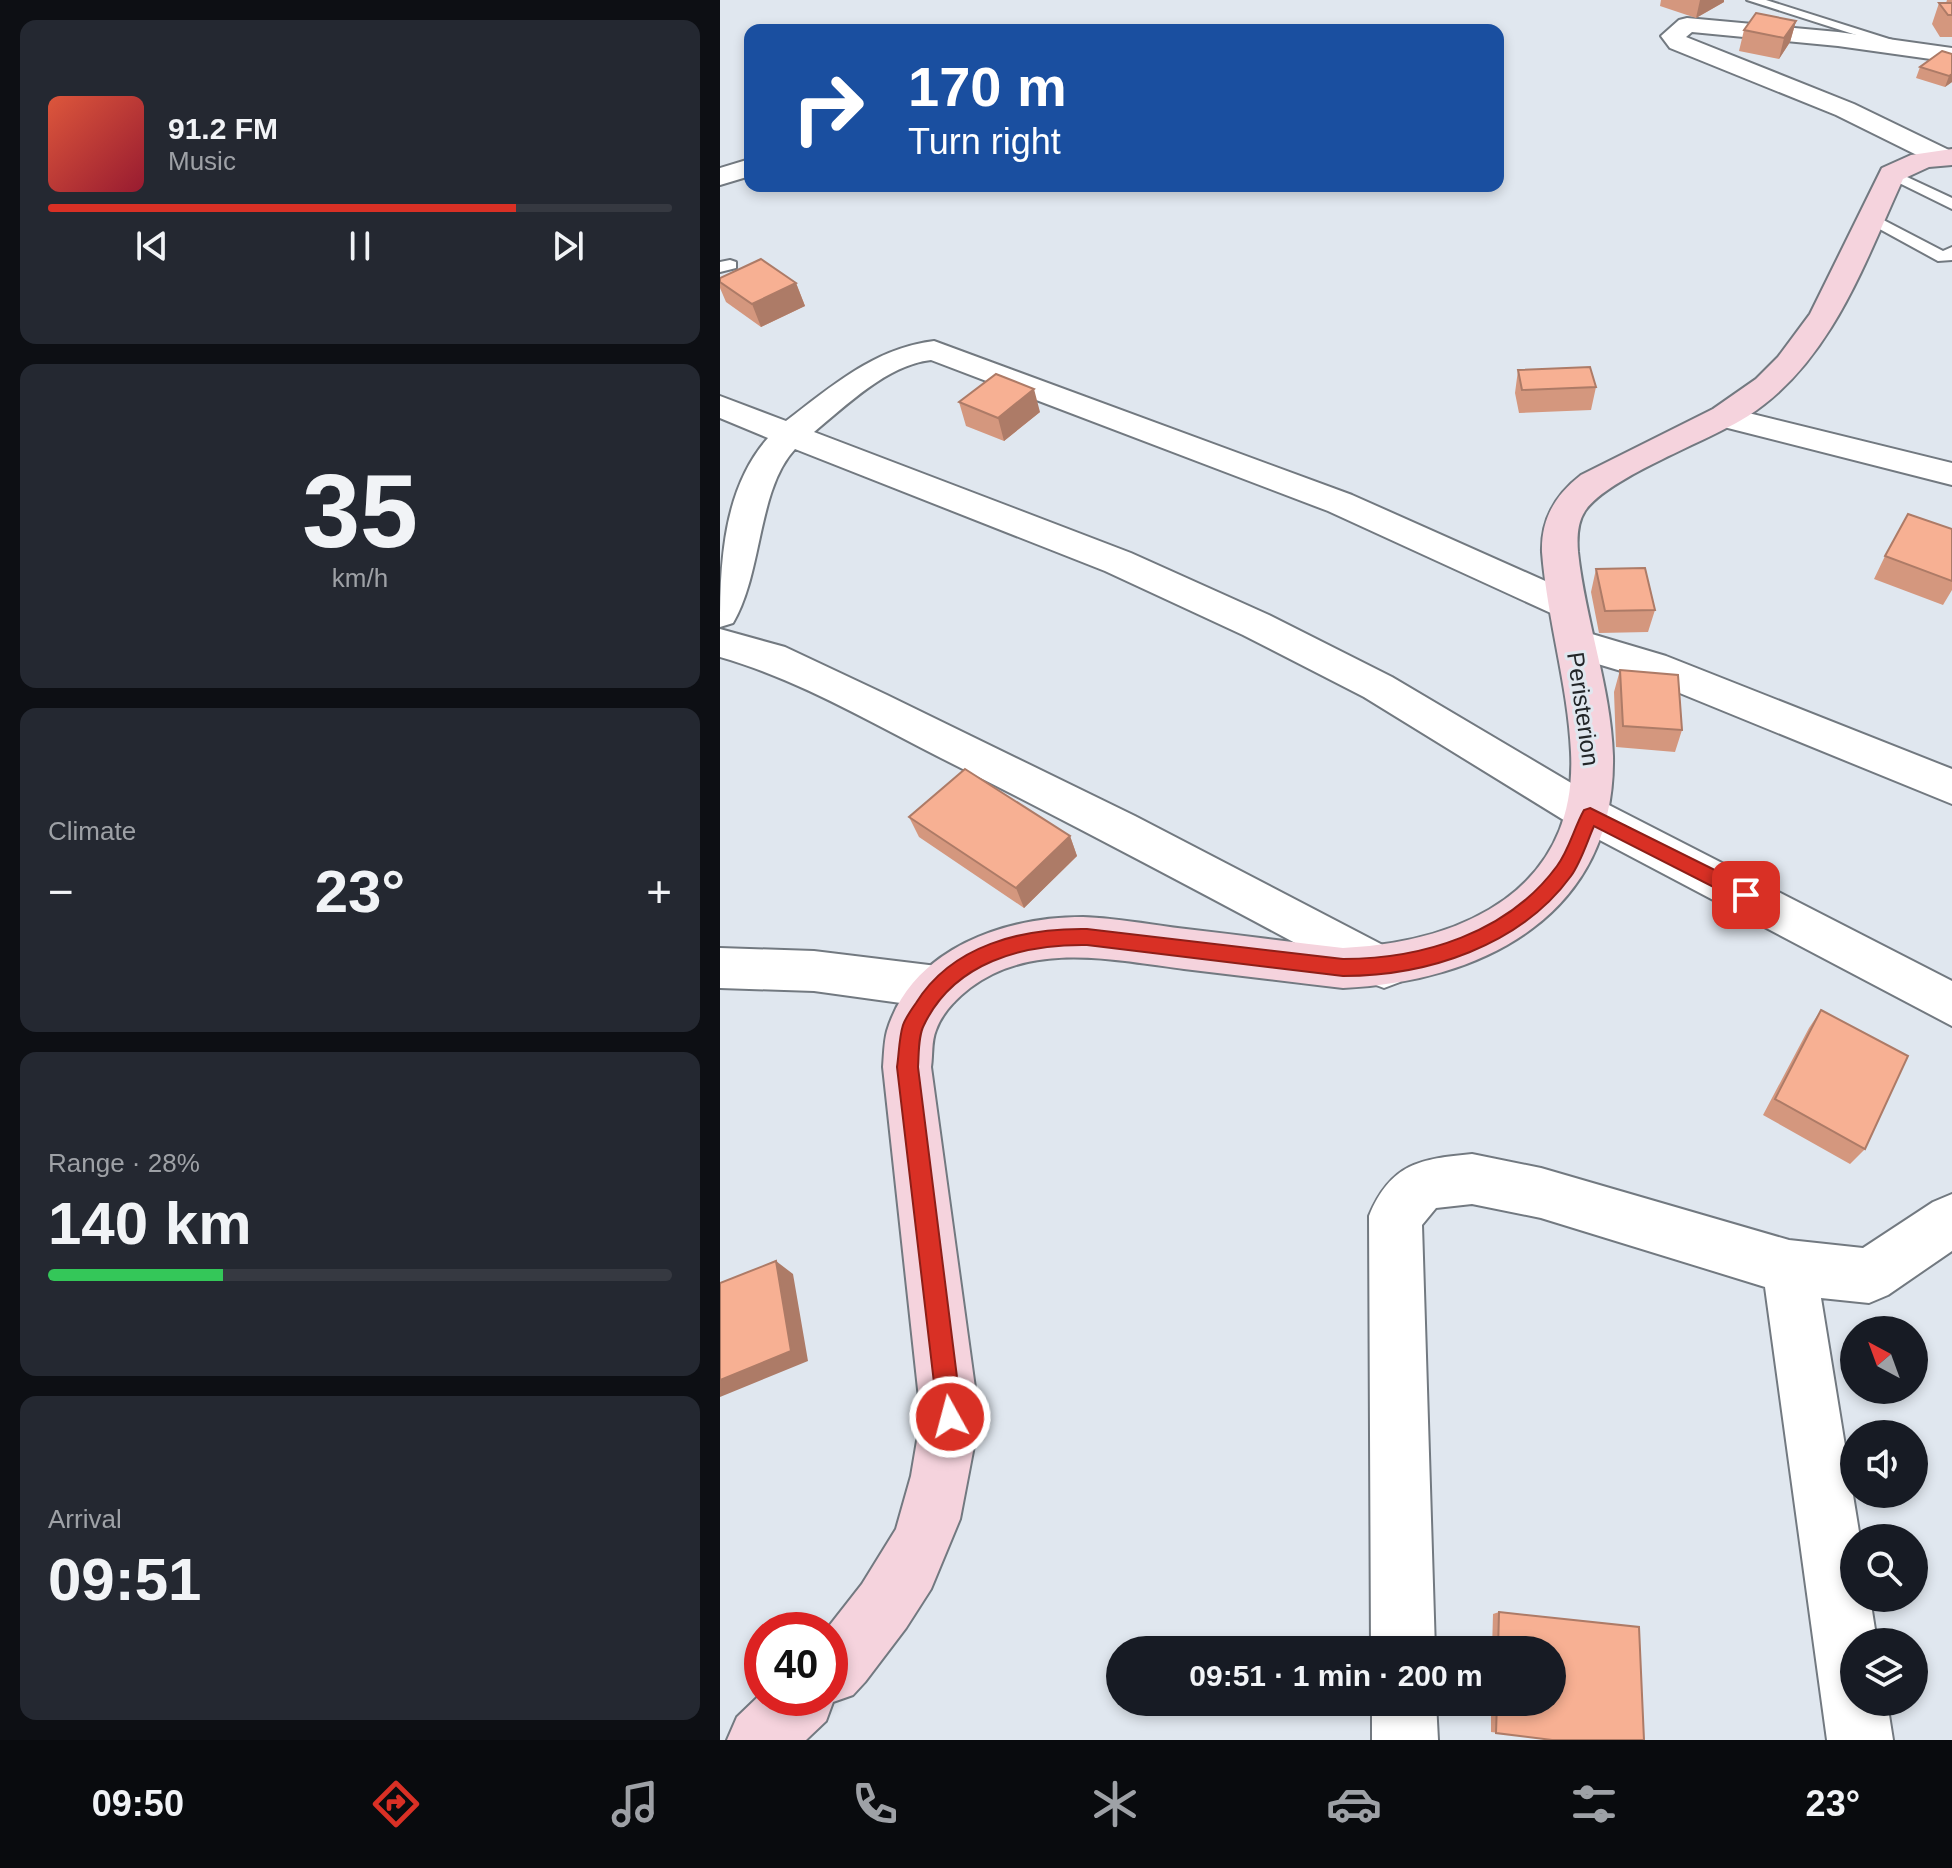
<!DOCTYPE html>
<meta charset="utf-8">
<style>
:root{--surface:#171b24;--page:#242831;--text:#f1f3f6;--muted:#9ea1a6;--line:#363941;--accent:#d93025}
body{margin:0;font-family:Helvetica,sans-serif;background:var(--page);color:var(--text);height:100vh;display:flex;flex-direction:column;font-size:30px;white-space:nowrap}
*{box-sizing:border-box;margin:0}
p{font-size:26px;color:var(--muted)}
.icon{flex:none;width:44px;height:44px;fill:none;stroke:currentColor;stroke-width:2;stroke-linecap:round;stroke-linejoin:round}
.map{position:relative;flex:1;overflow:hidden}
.drawer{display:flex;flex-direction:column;gap:20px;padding:20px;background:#0d0f14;width:720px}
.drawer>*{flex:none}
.guide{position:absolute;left:24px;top:24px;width:760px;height:168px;border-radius:16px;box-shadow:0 4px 12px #0003;background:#1a4fa0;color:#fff;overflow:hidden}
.needle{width:52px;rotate:319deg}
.controls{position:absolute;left:1120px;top:1316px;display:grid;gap:16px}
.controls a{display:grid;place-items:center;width:88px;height:88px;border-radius:50%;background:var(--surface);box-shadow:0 4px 12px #0003;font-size:40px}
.speed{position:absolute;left:24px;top:1612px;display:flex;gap:16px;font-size:40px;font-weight:700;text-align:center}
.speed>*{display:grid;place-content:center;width:104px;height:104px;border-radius:50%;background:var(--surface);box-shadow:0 4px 12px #0003;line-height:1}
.speed .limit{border:12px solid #d22;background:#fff;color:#111}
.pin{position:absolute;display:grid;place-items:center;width:68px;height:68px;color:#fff;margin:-34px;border-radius:16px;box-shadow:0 4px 12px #0006}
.me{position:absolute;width:88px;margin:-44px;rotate:353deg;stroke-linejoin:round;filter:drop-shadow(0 0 6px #0008)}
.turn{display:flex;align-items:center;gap:28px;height:168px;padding:0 32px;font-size:36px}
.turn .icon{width:104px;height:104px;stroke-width:2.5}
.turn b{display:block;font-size:56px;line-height:68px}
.big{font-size:60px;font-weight:800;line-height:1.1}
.drawer .tile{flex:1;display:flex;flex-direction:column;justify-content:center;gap:12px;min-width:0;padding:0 28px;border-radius:16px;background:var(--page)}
.drawer .dial{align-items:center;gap:0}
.dial b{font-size:104px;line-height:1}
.song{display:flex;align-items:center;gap:24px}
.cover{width:96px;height:96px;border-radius:12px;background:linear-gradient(135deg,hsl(10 70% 55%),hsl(350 70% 35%))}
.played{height:8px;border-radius:4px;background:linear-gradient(90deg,var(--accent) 75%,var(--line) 75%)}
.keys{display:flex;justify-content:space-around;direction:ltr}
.heat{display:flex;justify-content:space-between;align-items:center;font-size:44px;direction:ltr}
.charge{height:12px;border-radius:6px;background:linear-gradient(90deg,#34c759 28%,var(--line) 0)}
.trip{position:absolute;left:386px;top:1636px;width:460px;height:80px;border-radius:40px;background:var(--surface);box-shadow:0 4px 12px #0003;font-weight:800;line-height:80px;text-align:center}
.dock{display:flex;height:128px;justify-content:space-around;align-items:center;background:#090b0e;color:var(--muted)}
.dock .icon{width:56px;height:56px}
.dock .on{color:var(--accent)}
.dock b{font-size:36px;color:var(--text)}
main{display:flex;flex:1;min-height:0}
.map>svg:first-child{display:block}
</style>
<main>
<section class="drawer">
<div class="tile">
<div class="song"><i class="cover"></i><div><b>91.2 FM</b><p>Music</p></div></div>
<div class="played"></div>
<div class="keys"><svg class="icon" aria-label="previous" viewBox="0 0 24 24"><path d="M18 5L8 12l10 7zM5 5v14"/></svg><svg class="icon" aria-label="pause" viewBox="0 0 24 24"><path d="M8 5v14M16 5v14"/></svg><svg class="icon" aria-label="next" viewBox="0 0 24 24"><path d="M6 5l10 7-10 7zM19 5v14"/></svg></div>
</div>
<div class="tile dial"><b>35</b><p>km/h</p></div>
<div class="tile"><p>Climate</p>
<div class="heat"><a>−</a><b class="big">23°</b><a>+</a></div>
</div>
<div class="tile"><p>Range · 28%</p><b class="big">140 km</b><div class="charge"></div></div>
<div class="tile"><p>Arrival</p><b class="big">09:51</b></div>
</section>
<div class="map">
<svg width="1232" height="1740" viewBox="0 0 1232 1740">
<rect width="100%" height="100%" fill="#e0e7ef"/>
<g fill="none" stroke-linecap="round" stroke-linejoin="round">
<g stroke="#727980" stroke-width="4">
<path id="lane" d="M1027,0h19l142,45 -11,3z
M1172,170l60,28v11l-65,-32 -2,-3z
M1150,213l73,38 9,-4v13l-14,1 -73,-40 -3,-3z
M10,260l6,2v6l-16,4v-10z"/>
</g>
<g stroke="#727980" stroke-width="4">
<path id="street" d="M967,18l151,14 114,16v14l-114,-16 -146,-14 -6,5 168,67 97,47 1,11 -10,3 -9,-2 -97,-48 -166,-67 -9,-12 18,-16z
M30,159v17l-30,9v-17z
M214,341l418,154 227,101 6,9 -6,9 -13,4 -13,-4 -225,-103 -397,-151c-44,5 -84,45 -117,72l317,121 138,62 123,62 213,126 347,178v45l-377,-199 -211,-130 -121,-62 -138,-64 -310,-122c-38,41 -32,123 -62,174l-13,4c0,-64 3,-138 48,-189l-48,-20v-22l66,25c46,-35 89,-73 148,-80z
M1004,407l228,56v22l-240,-61 -4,-7 4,-7z
M0,629l65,18 102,48 248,121 265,138 7,14 -7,14 -16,6 -16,-6c-142,-76 -283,-152 -427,-224 -71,-36 -144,-79 -221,-101z
M855,629l91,27 286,113v35l-314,-128 -77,-23 -5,-10 5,-10z
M0,948l94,3 123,15 17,6 6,15 -6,15 -17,6 -123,-17 -94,-3z
M752,1154l69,14 248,72 74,8 70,-46 19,-8v57l-64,44 -19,8 -48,-5 39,240h-6v60h16l7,44h-23v60h33l6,38h-66l-62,-453 -224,-69 -69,-14 -36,4 -14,17 13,425h-64l-2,-434c22,-53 51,-57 103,-62z
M652,1702h64l2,38h-66z"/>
</g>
<g stroke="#727980" stroke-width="4">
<path id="secondary" d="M1232,149v16l-23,2 -26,12c-39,85 -72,183 -155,237 -39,25 -140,61 -163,95 -8,12 -8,28 -7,41 7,68 33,135 35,204 3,158 -130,226 -270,232 -53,-6 -106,-13 -159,-19 -70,-9 -152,-28 -214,19 -14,11 -28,25 -34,42 -5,12 -3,25 -5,37l48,350 -5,29 -14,73 -29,70 -25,39 -41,54 -12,13 -20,7 -7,19 -20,19h-79l10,-23 25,-24v5h68v-68h-4l36,-46 34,-55 15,-53 10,-59 -38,-350c1,-12 1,-25 4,-36 25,-83 118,-114 196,-114 34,1 69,8 103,12 52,6 105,13 157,19 120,-6 235,-58 228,-196 -3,-67 -24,-133 -29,-200 -1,-33 13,-57 39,-77l132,-66 43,-30 22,-22 32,-43 72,-146 29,-13z"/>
</g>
<use href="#lane" fill="#fff" fill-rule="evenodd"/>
<use href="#street" fill="#fff" fill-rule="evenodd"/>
<use href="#secondary" fill="#f5d3dd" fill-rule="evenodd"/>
</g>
<path fill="#d4977e" d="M941,0h63v2l-28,16 -36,-12z
M1227,0h5v37h-12l-8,-13 7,-21h7z
M1076,21l-6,21 -11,17 -40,-8 5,-21z
M1222,51l10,31 -7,5 -29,-9 4,-11z
M0,278l76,5 9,23 -44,21 -35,-25 -6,-14z
M798,370l78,17 -5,23 -72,3 -4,-20z
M239,402l81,10 -36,29 -38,-15z
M1232,529v61l-9,15 -69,-26 11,-23z
M876,569l59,41 -7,22 -49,1 -8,-41z
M900,670l62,60 -7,22 -59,-5 -2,-55z
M189,817l161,19 7,20 -53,52 -105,-71z
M1101,1010l44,139 -15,15 -87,-49 46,-87z
M779,1612l140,15 5,113h-92l-61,-8v-30h61v-52h-60l1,-36z"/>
<path fill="#ad7b67" d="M980,0h24v2l-28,16z
M1076,21l-6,21 -11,17 5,-21z
M1232,74v8l-7,5 4,-11z
M76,283l9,23 -44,21 -9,-23z
M314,389l6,23 -36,29 -6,-23z
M350,836l7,20 -53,52 -8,-20z
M56,1261l17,13 15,87 -88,36v-17z"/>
<path fill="#f7b093" stroke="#ad7b67" stroke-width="2" d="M1219,3h13v12h-4z
M1036,13l40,8 -12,17 -40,-8z
M1222,51l10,3v20l-3,2 -29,-9z
M41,259l35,24 -44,21 -32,-22v-4z
M870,367l6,20 -74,3 -4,-20z
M276,374l38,15 -36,29 -39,-16z
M1188,514l44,15v52l-67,-25z
M925,568l10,42 -50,1 -9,-42z
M900,670l58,5 4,55 -59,-4z
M245,769l105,67 -54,52 -107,-71z
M1101,1010l87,46 -43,93 -90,-50z
M56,1261l15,90 -71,29v-97z
M779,1612l140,15 5,113h-92l-56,-7 1,-31h55v-52h-54z"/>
<path fill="#d93025" stroke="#8d1f18" stroke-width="2" d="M870,808l163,81 2,6 -2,5h-14l-145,-74c-7,16 -13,36 -23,50 -51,70 -144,100 -228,100l-256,-31c-64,-1 -133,17 -163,80 -6,11 -5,29 -6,42l44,350 -3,9 -9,3 -8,-3 -4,-9 -41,-350c2,-13 2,-29 6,-42 3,-8 8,-15 13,-22 36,-58 106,-75 171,-74l256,30c79,0 165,-26 214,-93 12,-16 17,-38 27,-56z"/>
<g text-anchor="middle" stroke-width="6" stroke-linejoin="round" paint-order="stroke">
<g font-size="24" fill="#222528" stroke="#e0e7ef">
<text transform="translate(863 709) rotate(82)" y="8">Peristerion</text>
</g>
</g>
</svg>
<div class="controls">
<a><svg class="needle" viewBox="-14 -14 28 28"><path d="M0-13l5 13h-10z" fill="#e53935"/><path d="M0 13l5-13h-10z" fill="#9ea1a6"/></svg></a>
<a><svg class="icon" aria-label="sound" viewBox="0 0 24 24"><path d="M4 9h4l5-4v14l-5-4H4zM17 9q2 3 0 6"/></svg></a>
<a><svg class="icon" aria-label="search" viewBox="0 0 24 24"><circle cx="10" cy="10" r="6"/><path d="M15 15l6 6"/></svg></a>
<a><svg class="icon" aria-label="layers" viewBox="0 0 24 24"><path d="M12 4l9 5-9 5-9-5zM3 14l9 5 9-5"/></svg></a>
</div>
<div class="speed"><div class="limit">40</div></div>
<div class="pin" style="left:1026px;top:895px;background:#d93025"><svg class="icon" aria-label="arrive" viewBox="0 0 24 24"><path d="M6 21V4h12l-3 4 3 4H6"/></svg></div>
<svg class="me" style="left:230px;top:1417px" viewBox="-20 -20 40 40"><circle r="17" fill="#d93025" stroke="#fff" stroke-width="3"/><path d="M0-11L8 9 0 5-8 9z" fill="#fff"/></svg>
<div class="trip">09:51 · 1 min · 200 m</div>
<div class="guide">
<div class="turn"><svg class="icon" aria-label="right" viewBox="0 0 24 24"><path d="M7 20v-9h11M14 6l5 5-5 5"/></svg><div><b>170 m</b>Turn right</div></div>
</div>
</div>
</main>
<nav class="dock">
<b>09:50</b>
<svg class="icon on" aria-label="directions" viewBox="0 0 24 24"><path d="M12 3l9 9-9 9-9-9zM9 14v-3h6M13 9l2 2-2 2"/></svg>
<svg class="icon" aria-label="music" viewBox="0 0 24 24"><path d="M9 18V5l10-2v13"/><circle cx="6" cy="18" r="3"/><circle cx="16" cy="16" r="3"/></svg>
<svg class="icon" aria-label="phone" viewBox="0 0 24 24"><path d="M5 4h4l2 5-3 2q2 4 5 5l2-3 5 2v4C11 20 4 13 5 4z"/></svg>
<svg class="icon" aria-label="climate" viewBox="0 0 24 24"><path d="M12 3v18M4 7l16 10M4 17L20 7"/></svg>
<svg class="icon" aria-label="car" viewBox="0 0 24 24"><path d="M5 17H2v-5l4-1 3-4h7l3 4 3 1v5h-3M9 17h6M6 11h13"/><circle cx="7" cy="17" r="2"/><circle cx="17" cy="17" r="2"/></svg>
<svg class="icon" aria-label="filters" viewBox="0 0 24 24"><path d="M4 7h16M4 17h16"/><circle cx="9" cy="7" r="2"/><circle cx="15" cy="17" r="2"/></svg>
<b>23°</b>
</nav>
